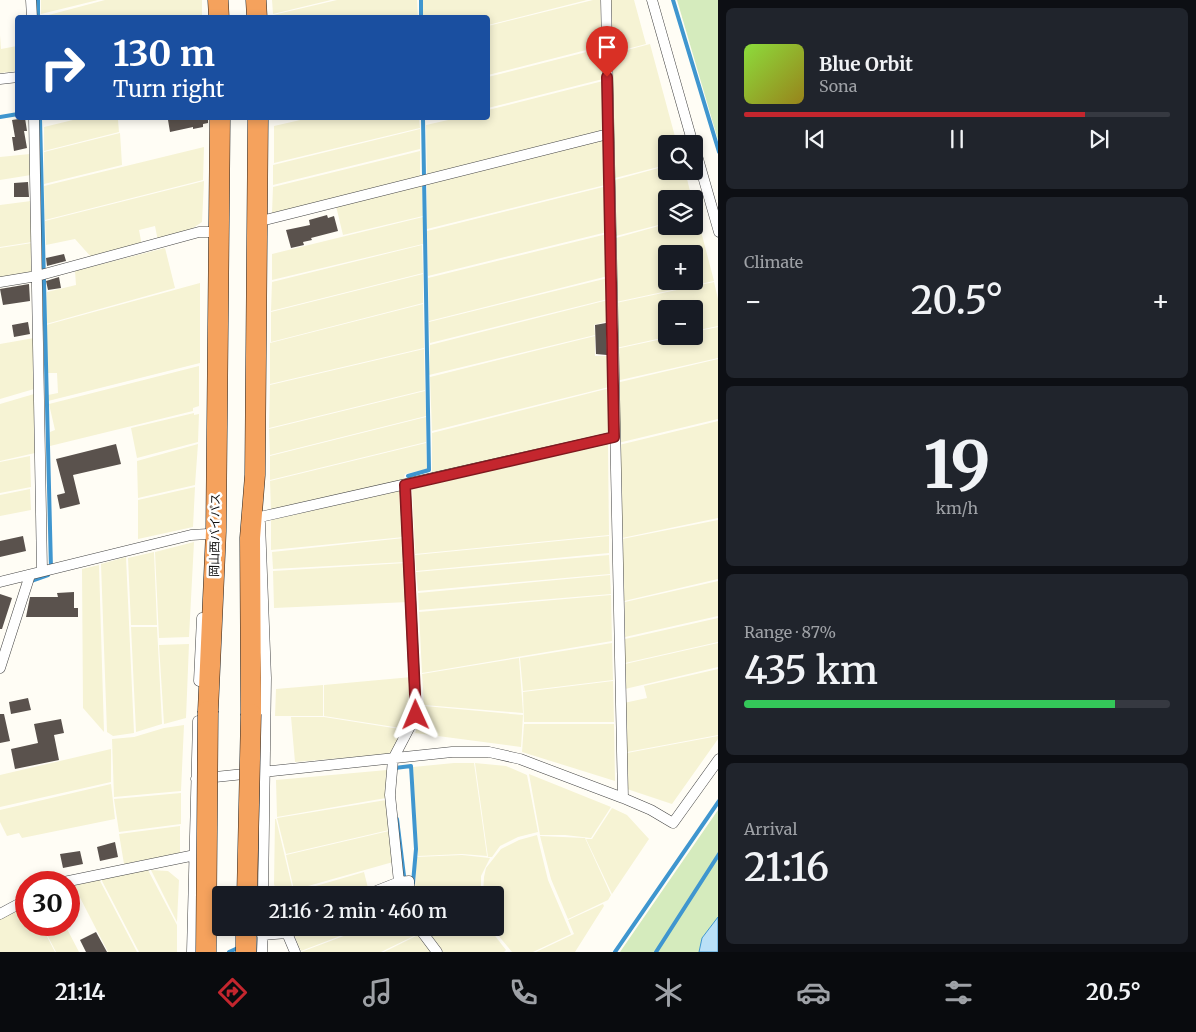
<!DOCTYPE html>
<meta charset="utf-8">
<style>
:root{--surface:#171b24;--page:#20242c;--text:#f1f3f6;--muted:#9ea1a6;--line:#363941;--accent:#c4262e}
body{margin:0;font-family:Merriweather,"Noto Sans JP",serif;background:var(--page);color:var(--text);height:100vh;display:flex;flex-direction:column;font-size:19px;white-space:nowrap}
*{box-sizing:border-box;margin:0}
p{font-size:16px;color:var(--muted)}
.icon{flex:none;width:28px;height:28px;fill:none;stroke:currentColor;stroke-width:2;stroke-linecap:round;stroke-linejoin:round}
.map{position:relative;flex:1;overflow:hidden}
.drawer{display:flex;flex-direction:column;gap:8px;padding:8px;background:#0d0f14;width:478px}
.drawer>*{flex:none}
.guide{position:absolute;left:15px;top:15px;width:475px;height:105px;border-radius:5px;box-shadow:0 2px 8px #0003;background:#1a4fa0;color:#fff;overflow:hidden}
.fabs{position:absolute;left:658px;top:135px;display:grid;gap:10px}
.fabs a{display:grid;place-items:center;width:45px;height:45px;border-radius:5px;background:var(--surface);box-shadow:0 2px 8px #0003;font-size:25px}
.speed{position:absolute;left:15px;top:871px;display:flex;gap:10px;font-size:25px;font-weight:700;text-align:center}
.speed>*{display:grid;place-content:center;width:65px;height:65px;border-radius:50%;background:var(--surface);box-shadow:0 2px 8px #0003;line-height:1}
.speed .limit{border:8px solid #d22;background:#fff;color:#111}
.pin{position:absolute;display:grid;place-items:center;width:42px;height:42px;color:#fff;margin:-51px -21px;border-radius:50% 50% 50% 0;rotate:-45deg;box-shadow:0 0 5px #0007}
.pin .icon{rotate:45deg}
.me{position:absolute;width:55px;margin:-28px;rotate:359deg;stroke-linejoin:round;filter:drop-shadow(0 0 4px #0008)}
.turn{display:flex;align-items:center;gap:18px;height:105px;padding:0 15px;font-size:22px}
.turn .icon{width:65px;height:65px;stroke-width:2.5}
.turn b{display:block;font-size:35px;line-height:42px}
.big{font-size:38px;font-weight:600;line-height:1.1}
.drawer .widget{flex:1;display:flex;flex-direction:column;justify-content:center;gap:8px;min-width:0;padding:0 18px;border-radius:8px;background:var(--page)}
.drawer .dial{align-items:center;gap:0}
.dial b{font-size:65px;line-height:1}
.song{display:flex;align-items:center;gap:15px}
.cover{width:60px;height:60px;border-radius:8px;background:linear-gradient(135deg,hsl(90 70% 55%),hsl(50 70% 35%))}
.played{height:5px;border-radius:2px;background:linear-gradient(90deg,var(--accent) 80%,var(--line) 80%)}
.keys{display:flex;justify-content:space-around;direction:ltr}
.heat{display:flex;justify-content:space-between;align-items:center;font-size:28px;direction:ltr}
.charge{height:8px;border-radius:4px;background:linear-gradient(90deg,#34c759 87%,var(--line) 0)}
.trip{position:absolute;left:212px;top:886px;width:292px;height:50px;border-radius:5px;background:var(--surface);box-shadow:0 2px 8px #0003;font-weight:600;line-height:50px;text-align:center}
.tab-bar{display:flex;height:80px;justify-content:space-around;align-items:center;background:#090b0e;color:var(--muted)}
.tab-bar .icon{width:35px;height:35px}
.tab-bar .on{color:var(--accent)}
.tab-bar b{font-size:22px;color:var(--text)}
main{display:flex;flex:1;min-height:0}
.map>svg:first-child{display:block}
</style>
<main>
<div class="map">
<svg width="719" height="952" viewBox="0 0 719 952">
<rect width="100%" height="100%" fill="#fffdf5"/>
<path fill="#f6f3d4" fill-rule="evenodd" d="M41,0h57l-57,14z
M105,0h97v16l-161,1z
M272,0h59l-58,14z
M337,0h80l1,17h-145v-2z
M422,0h165l-99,25v-7l-65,-1z
M593,0h7l2,46 -114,29v-49z
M611,0h23l12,44 -34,9z
M0,35l1,14 16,-3v25l-17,2z
M650,44l27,100h-11v21l-51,13 -3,-124z
M602,48l1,31 -115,29v-31z
M603,81l1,51 -177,45 -1,-52 31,-7h31v-8z
M81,118h45l-8,2 1,12 -75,19v-24z
M309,118h110l1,10 -146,35v-37z
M420,129v20l-147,36v-20z
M120,133l2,32 -78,19v-32z
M603,139l2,46 -178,44v-46z
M204,147l-1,33 -158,40 -1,-34z
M420,151v27l-148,35 1,-26z
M30,154l1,21 -31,5v-23z
M666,166v5h19l7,28h-26v24l-50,13 -1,-56z
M204,181l-2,41 -19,13 -25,6 -3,-15 -16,4 3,16 -50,12 -17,-19 -29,6 -1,-24z
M422,184l1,32 -80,19 -7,-29z
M607,186v46l-179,44 -1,-45z
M31,201l1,41 -32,5v-42z
M697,216l17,65 -98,21v-64l50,-14v2h28v-9zM666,254h28v27h-28z
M423,217v27l-151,36v-26z
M607,234l1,42 -179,45 -1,-43z
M32,243l1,31 -33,5v-31z
M422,245l1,28 -152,38 1,-29z
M165,248l10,40 -129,36 1,-32 29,-7 -1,-14z
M423,274v29l-152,39v-30z
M608,278v21l-178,44 -1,-21z
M714,282l4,17v27l-24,5v-22h-28v27h5l-55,12v-45z
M200,283v80l-152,38v-6l10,-2 -1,-20h-10l-1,-48z
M608,300v21l-14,4 1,10 -166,40 1,-30z
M423,304l1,44 -154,36v-41z
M718,327v31l-102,23v-32l60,-13h18v-4z
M595,336v20h14v31l-177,44 -2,-54z
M34,338v51l-34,10v-55z
M424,349l1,41 -156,38 1,-43z
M718,359v60l-100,24 -2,-60z
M199,366v40l-6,2v3l-143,35v-14l5,-2 -6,-26z
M610,388l-1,44 -177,41v-40z
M425,391l1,25 -156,39 -1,-26z
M34,394l1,59 -35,8v-57z
M194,413v2l5,-1 -1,28 -61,16 -6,-30z
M426,417v25l-156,38v-24z
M718,421v97l-96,20 -3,-93z
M426,443l1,26 -22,5 -2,7 -132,30 -1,-30z
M198,444l-3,41 -57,13 -1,-37z
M608,444l1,91 -194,19 -3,-66z
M30,456l1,31 -31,6v-31z
M195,487l-2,40 -55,12v-39z
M30,489l1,21 -31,6v-21z
M402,490l2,47 -133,13v-30z
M718,520v59l-94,22 -2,-62z
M609,536v17l-193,18 -1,-16z
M404,538l1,24 -132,7 -1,-17z
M194,542l-5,95 -30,1 -4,-86z
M154,552l3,73h-26l-3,-67z
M609,555l1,19 -192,17 -2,-19z
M126,557l8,176 -21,3 -6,-4 -6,-168z
M406,563l3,39 -135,6 -1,-37z
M99,565l5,167 -21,-24 -1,-139z
M610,575l1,19 -192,16 -1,-17z
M718,581v35l-93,21v-35z
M611,595l1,46 -190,32 -3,-61z
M718,618v24l-93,21v-24z
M131,627h26l5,97 -26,8z
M612,643l1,37 -90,11 -3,-33z
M718,643v24l-93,22v-25z
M189,644l-3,74 -22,6 -5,-79z
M519,658l4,55 -99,-8 -2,-31z
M718,669v66l-91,17 -3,-49 23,-5 -3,-12z
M412,677l1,37 -6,15 -83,-13v-31z
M613,681l1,41h-90l-1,-30z
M323,685v31h-48l1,-27z
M424,706l99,9 -2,32 -106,-14 8,-18z
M291,717h33l82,13 -15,24 -96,8z
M524,724h90l1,57 -93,-29z
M184,725l-3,66 -67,6 -2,-58 22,-2 30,-9z
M718,736v3l-46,65 -45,-15v-36z
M111,749v33l-111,25v-32z
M454,763h20l13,93 -25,-2z
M454,763l8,91 -44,2 -5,-89z
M475,763l31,3 21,9 11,57 -20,5 -18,9 -8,11h-4z
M387,770l-1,28 -109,19 -1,-37z
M529,774l82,33 -20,31 -26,-3h-25z
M111,784l4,35 -93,19 -3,-5 -12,3 -7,-14v-12z
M181,793v31l-62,8 -5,-33z
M386,800l3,30 -103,24 -9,-36z
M612,808l15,7 22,24 -37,55 -26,-55h6z
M275,819h1l18,76h-17l-3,-11z
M180,826v27l-56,11 -5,-30z
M389,831l4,31 -99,28 -8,-35z
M537,835l11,45 23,54 -38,18h-21l-20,-24h4v-33h-13l1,-18 2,-9 15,-19 18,-9z
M540,836l45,2 26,57 -3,5 -40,19 -17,-40z
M462,855l28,3 -9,18v14l-13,5h-53l1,-38z
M148,870l29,55v27h-38l-38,-73z
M151,870l17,1 11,9 -2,42z
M364,872l4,16 -19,7h-53l-1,-3z
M99,879l38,73h-29l-35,-68z
M603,904l1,2 -29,46h-39l38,-18 -6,-14z
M26,905v20h15l14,27h-55v-34z
M42,925h23l14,27h-23z
M291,928h70l-60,23z
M365,928h50l5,5 -39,19h-80z
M426,928h63l17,22 -2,2h-61z
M420,934l13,18h-49z"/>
<path fill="#d5ebbd" d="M677,0h41v140z
M718,810v107l-16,21 -3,14h-79z"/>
<path fill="#b9e0f7" stroke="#3f96cf" d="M718,917v35h-19l3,-14z"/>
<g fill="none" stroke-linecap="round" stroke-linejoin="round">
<path stroke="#3f96cf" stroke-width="4" d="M38,0v18
M421,0v18
M673,0l46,152
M0,117l18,-3
M40,118l11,451
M408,476l21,-6 -6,-352
M31,581l17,-6
M395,768l16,-2 5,83 -3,34
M397,819l7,57
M355,895l10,-4
M229,952l11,-5
M615,952l104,-151
M656,952l63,-98"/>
</g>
<path fill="#5a524d" d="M25,118l2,13h-3l3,17 -13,3 -2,-14h3l-3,-17z
M178,118h30v5l-5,1v3l-10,2v-2l-23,5 -2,-12z
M28,182l1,15h-15v-14z
M327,215l1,3 6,-2 4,15 -27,7 1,2 -9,2 1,3 -13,3 -5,-18 24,-5 -1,-5z
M64,254l2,7 -19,5 -1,-8z
M59,277l2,11 -13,2 -2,-9z
M29,284l1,17 -27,4 -3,-16z
M28,322l2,12 -16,3 -2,-12z
M606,323l1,32 -11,-1 -1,-29z
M116,444l5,20 -48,11 7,29 -20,5 -3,-14 8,-2 -9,-34z
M23,536l3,15 -26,6v-16z
M74,592v16h4v9h-52l4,-20h28l-1,-4z
M0,594l12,4 -10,31h-2z
M28,698l3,12 -20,4 -2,-12z
M0,714h4l6,27 -10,2z
M61,719l3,14 -10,2 5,25 -44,9 -4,-20 27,-6 -4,-19z
M115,842l3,15 -18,4 -3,-14z
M80,851l3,13 -20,4 -3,-14z
M96,932l11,20h-21l-6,-12z"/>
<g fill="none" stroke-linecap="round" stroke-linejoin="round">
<g stroke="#444" stroke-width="11">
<path id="street" d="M31,0l1,18
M606,0l17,798
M652,0l41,144
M0,79l18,-2
M34,118l8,452
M694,145l25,87
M257,222l351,-88
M0,282l37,-6 162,-44h20
M260,517l354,-80
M260,523l6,155 -3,217
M0,582l191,-47 17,-1
M0,668l30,-93
M199,681l3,-63
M196,779l256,-27h37l31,7 103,39 28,12 22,13 46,-64
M64,882l131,-27
M399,882l-9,-87 3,-36 23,-44 -11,-230
M366,895l33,-13 10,-1v14
M0,914l26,-14
M288,928l-1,5 8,19
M419,928l18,24
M262,935l25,-2
M192,952l6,-231
M262,952l1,-24"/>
</g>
<g stroke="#222" stroke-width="21">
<path id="highway" d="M218,0l1,18
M256,0l1,18
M208,711l8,-180 4,-413
M251,714l-1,-176 5,-63 3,-357
M246,952v-24"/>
</g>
<use href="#street" stroke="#fff" stroke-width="10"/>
<use href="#highway" stroke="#f5a25d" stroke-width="20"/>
<g stroke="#222" stroke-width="21" stroke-linecap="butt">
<path id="highway-bridge" d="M247,895l4,-181
M206,952l2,-241"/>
</g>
<use href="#highway-bridge" stroke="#f5a25d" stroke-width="20"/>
</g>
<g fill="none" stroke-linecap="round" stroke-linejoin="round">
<g stroke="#7f191e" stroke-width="12">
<path id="route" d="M416,715l-11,-230 209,-48 -7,-360"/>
</g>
<use href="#route" stroke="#c4262e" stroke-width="9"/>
</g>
<g text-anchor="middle" stroke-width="5" stroke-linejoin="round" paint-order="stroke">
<g font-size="12" fill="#111" stroke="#fff">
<text transform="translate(215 535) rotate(-89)" y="4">岡山西バイパス</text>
</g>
</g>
</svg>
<div class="fabs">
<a><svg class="icon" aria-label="search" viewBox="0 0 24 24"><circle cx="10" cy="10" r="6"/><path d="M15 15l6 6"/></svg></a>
<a><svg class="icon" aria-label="layers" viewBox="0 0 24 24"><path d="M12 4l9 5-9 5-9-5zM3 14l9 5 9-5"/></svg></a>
<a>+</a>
<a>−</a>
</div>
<div class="speed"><div class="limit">30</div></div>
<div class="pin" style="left:607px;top:77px;background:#d93025"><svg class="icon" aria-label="arrive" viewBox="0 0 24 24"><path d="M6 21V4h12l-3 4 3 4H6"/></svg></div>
<svg class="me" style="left:416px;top:715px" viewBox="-20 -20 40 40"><path d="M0-17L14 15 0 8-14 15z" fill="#c4262e" stroke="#fff" stroke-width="4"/></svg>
<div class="trip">21:16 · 2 min · 460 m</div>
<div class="guide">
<div class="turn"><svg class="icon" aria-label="right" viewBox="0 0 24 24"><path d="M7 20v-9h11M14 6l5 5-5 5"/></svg><div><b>130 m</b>Turn right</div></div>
</div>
</div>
<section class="drawer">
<div class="widget">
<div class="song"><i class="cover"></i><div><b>Blue Orbit</b><p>Sona</p></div></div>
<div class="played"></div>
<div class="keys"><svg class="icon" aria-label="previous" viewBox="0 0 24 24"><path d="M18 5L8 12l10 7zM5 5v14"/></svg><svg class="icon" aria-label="pause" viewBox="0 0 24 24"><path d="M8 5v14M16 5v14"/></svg><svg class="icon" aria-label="next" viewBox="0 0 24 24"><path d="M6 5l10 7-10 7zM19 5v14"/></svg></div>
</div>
<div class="widget"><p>Climate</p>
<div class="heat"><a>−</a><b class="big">20.5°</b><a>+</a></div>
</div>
<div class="widget dial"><b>19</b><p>km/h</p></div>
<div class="widget"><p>Range · 87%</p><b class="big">435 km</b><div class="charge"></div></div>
<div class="widget"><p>Arrival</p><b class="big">21:16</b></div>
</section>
</main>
<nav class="tab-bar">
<b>21:14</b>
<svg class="icon on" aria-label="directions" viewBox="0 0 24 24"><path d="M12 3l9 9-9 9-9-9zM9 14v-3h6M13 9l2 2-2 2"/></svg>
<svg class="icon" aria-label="music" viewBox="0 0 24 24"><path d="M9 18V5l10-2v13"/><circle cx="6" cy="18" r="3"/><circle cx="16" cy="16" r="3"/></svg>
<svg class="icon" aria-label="phone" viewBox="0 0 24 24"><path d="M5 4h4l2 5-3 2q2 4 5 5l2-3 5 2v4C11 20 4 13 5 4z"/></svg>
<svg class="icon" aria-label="climate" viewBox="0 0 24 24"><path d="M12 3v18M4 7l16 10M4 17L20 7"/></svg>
<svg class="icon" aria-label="car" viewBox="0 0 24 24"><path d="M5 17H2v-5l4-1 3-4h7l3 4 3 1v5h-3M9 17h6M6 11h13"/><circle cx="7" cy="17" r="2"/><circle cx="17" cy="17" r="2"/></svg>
<svg class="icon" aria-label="filters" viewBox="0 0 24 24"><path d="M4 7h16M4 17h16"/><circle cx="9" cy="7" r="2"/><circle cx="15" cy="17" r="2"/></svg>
<b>20.5°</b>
</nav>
